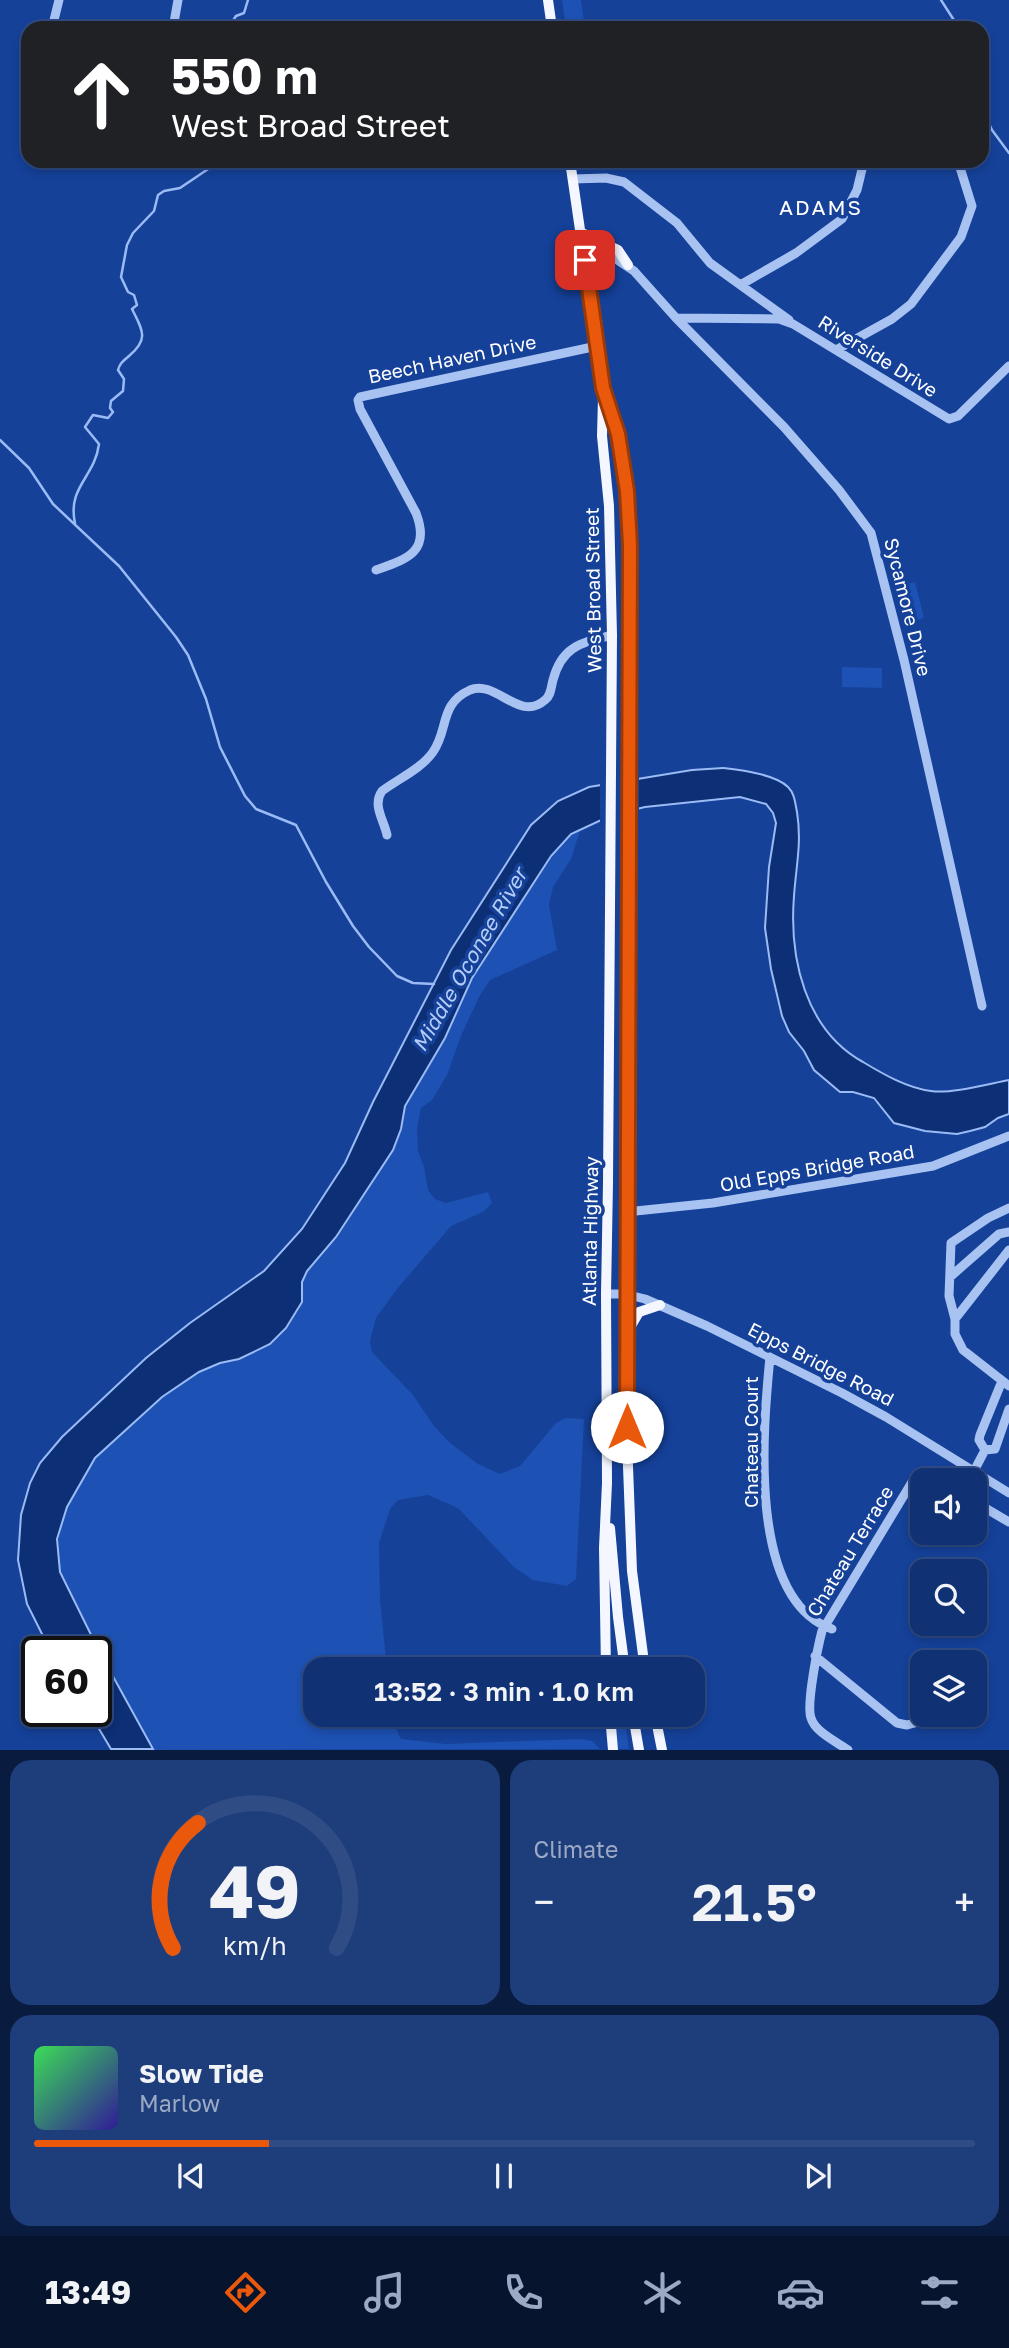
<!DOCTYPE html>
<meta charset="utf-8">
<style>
:root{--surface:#103173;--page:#1e3d7b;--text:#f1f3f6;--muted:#9ca9c4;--line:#304c85;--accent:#ea580c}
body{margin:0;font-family:"Golos Text",sans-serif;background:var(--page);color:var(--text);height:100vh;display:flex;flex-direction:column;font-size:26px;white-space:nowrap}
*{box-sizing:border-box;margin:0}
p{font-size:23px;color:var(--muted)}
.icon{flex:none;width:38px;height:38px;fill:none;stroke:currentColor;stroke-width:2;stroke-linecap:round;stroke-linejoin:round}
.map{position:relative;height:1750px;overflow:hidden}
.panel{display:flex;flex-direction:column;gap:10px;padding:10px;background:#091b3f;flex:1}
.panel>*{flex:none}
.top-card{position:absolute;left:21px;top:21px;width:968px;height:147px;border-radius:21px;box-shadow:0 4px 10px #0003,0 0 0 2px var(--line);background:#202124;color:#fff;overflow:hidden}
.buttons{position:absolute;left:910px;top:1468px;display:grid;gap:14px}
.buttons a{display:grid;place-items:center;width:77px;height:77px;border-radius:14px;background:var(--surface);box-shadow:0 4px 10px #0003,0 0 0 2px var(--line);font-size:35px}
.speed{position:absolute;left:21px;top:1636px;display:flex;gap:14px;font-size:35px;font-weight:700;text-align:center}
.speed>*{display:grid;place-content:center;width:91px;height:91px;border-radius:50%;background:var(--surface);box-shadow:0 4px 10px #0003,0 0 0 2px var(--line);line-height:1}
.speed .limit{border:4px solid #111;border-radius:10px;background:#fff;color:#111}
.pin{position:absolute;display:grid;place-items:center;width:60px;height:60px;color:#fff;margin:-30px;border-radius:14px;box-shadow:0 4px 10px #0006}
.me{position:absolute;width:77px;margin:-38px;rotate:0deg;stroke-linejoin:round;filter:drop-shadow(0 0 5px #0008)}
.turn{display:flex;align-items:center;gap:24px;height:147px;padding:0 35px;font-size:32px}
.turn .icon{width:91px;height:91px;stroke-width:2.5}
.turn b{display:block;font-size:49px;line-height:60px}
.big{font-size:52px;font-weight:600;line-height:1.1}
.panel .widget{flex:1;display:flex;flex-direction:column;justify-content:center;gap:10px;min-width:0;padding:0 24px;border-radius:21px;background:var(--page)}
.panel .dial{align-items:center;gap:0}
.dial svg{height:182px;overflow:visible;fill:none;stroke:var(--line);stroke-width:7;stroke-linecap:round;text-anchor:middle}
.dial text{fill:var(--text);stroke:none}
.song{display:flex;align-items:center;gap:21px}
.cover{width:84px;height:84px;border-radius:10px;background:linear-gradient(135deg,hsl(130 70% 55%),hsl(250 70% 35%))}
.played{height:7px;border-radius:4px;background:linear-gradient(90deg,var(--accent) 25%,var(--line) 25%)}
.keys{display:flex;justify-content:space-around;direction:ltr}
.heat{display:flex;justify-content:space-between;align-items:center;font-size:38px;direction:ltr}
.panel .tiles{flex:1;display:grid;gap:10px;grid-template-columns:1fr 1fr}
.widget:last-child{grid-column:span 2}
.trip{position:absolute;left:303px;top:1657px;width:402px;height:70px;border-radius:21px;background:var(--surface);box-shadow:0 4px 10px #0003,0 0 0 2px var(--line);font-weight:600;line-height:70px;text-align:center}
.tabs{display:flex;height:112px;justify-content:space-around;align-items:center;background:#06142e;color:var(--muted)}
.tabs .icon{width:49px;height:49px}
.tabs .active{color:var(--accent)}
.tabs b{font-size:32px;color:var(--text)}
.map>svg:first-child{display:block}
</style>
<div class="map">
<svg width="1009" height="1750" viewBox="0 0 1009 1750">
<rect width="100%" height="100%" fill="#154199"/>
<path fill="#1d51b3" d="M562,0h19l4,28h-19z
M915,582l9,36 -20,5 -9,-36z
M842,667l40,1v20l-40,-1z
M581,828l-10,31 -18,28 -4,18 8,45 -67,30 -11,17 -18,39 -14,39 -15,25 -11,8 -4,20 1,23 6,16 4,23 7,9 11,4 42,-11 4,11 -9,9 -32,14 -54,63 -21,29 -6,23 2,11 41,43 21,31 16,17 28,21 22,10 20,-8 36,-43 10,-5 18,1 -8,160 -9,7 -34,-6 -19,-13 -56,-59 -30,-13 -30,5 -8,9 -11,34 1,57 7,69 -72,1v45h75l11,24 45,5 134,-5 12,2 8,8 -447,1 -54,-99 -39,-79 -3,-22 5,-33 20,-41 13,-18 67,-61 37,-25 71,-28 29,-34 3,-8v-20l5,-11 15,-16 71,-105 8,-21 4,-23 40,-68 27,-60 79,-122 12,-15z
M614,1715h10l5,34h-11z"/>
<path fill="#0d2f76" stroke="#9bbbf5" stroke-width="2" d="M723,768c17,2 52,6 65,19 7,7 7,16 9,25 5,31 -1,54 -3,84 -5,62 11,134 69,166 20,12 44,26 68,29 20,3 57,-7 78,-11v34l-11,4 -13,9 -15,4 -13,3 -32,-3 -31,-8 -20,-25 -21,-6h-13l-26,-22 -10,-19 -15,-19 -7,-16 -11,-47 -6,-41 4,-61 7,-44 -3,-10 -7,-9 -26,-7 -95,10 -33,8 -41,19 -20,22 -79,122 -27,60 -40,68 -4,23 -8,21 -57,87 -29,34 -5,11v20l-16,26 -16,16 -31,15 -19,4 -21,9 -37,25 -67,61 -28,49 -10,32 3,33 39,79 54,98h-42l-22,-37h7v-60h-45l-24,-48 -9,-44 3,-45 9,-32 10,-20 22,-26 84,-79 44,-35 74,-52 38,-42 43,-66 28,-61 78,-152 80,-125 27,-24 31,-14 103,-17z"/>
<path fill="#154199" d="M639,775v37l-39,11v-42z"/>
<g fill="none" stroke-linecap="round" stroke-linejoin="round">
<path stroke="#9bbbf5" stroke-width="2.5" d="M941,0l18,28
M228,28l8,-12 8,-3 4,-13
M982,109l10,21 17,23
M0,440l29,28 24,36 66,62 57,71 12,18 18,44 14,48 25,49 11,13 40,16 30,57 27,44 16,21 28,29 16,7 21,1
M75,523c-8,-36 20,-46 24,-79l-14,-17 8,-12 15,3 5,-6 -3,-4 1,-7 12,-10 1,-12 -6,-9c2,-7 5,-9 11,-14 20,-17 14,-25 3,-47l5,-4 -3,-10 -6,-3 -7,-15 6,-32 6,-12 21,-22 4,-16 6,-4 16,-3 40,-27"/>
<path stroke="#a8c2f2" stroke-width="9" d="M52,28l7,-28
M173,28l5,-28
M573,179l33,-1 18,4 53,41 33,40 79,57
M585,260l17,-3 14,2 18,12 42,47 108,109 55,63 32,43 33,127 78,346
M742,284l54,-31 46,-34 15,-29 7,-29
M676,318l103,1 14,5 156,95 9,-3 51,-50
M836,350l56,-31 19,-15 50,-67 11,-31 -14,-45
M376,570c31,-11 55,-18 40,-57l-56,-104 -2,-9 2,-3 237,-51
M387,835c-3,-15 -15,-30 -5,-44 16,-12 39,-22 51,-39 16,-23 6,-48 37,-62 26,-11 49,33 75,10 6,-4 6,-13 8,-20 9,-34 28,-37 59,-45
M1009,1208l-21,10 -37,25 -2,53 6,23v15l8,16 46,36
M626,1212l87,-9 220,-37 76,-30
M950,1277l49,-43 10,-2
M606,1294h19l20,5 62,27 135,67 44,24 123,76
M955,1319l54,-69
M770,1357c-7,71 -23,242 62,272
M1002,1381l-22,54 -1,5 6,10 10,-1 14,-40
M974,1471l11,-21
M975,1502l34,20
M815,1656l82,67 10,2 30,-8
M848,1750c-11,-8 -33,-18 -37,-32 -5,-13 7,-72 11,-87l90,-149 8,-3 8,1"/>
<path stroke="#f4f7ff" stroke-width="10" d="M548,0l4,28
M570,161l33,227 15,46 10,78 2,160 -4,742 6,157 13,99
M580,232l38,18 10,15
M603,398l-1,38 7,70 3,129 -4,548 -2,111 1,189 -3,65 2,122
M628,1331l11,-19 21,-7
M610,1528l8,89 7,53
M610,1715l3,35
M633,1715l6,35
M655,1715l7,35"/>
</g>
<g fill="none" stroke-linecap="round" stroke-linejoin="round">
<g stroke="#983908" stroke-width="18">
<path id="route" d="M585,260l18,128 15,46 9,57 3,54 -3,882"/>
</g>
<use href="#route" stroke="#ea580c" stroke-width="12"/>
</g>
<g text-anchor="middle" stroke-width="7" stroke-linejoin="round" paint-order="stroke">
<g font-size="19" fill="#fff" stroke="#154199">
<text transform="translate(878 356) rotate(32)" y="7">Riverside Drive</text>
<text transform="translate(452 359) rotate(-12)" y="7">Beech Haven Drive</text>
<text transform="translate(593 590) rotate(-91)" y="7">West Broad Street</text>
<text transform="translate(908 607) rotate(76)" y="7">Sycamore Drive</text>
<text transform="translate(817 1168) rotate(-10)" y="7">Old Epps Bridge Road</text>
<text transform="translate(590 1231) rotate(-89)" y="7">Atlanta Highway</text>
<text transform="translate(821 1364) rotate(27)" y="7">Epps Bridge Road</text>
<text transform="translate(751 1442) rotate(-90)" y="7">Chateau Court</text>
<text transform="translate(850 1551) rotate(-59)" y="7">Chateau Terrace</text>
</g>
<g font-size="21" letter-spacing="2" fill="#fff" stroke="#154199">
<text x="821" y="215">ADAMS</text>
</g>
<g font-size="21" font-style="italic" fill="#b5cdf9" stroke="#154199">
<text transform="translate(470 960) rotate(-60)" y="7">Middle Oconee River</text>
</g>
</g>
</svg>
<div class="buttons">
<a><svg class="icon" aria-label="sound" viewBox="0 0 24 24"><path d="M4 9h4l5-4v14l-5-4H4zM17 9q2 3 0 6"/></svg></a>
<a><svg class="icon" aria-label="search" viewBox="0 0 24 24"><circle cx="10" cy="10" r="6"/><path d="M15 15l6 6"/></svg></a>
<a><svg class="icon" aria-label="layers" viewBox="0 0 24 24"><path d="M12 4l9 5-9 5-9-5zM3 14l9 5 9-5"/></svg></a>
</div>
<div class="speed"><div class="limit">60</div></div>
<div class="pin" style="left:585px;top:260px;background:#d93025"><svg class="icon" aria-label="arrive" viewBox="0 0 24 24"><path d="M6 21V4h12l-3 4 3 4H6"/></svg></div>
<svg class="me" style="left:627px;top:1427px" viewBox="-20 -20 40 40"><circle r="19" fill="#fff"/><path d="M0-13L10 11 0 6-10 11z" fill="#ea580c"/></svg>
<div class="trip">13:52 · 3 min · 1.0 km</div>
<div class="top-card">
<div class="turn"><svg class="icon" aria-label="ahead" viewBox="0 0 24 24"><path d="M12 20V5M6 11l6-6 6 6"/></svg><div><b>550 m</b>West Broad Street</div></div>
</div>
</div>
<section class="panel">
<div class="tiles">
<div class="widget dial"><svg viewBox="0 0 100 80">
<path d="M14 69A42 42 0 1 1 86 69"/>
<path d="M14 69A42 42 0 0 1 25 14" stroke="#ea580c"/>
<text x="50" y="56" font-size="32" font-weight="700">49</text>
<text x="50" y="72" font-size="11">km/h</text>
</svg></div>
<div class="widget"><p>Climate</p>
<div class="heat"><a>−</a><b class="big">21.5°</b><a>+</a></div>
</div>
<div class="widget">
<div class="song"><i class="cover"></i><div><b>Slow Tide</b><p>Marlow</p></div></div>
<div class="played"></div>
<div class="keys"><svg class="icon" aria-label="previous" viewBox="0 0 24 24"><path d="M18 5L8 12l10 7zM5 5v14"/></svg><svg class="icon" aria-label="pause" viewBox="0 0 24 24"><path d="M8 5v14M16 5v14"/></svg><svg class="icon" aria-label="next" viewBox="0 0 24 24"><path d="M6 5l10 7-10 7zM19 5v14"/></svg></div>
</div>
</div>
</section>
<nav class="tabs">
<b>13:49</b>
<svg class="icon active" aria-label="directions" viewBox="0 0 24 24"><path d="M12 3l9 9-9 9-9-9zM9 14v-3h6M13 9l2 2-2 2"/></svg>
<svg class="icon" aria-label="music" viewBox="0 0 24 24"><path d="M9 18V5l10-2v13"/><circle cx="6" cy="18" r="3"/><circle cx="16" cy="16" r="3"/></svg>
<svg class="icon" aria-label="phone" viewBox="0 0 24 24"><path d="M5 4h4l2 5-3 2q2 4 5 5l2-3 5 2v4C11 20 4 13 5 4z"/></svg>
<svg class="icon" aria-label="climate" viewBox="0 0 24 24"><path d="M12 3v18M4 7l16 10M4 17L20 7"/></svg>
<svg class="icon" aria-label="car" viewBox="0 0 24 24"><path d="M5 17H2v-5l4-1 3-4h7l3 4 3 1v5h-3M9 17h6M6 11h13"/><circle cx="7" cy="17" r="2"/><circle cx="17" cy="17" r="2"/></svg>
<svg class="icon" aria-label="filters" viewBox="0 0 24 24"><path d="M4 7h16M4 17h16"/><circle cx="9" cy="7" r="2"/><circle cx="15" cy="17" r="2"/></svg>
</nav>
